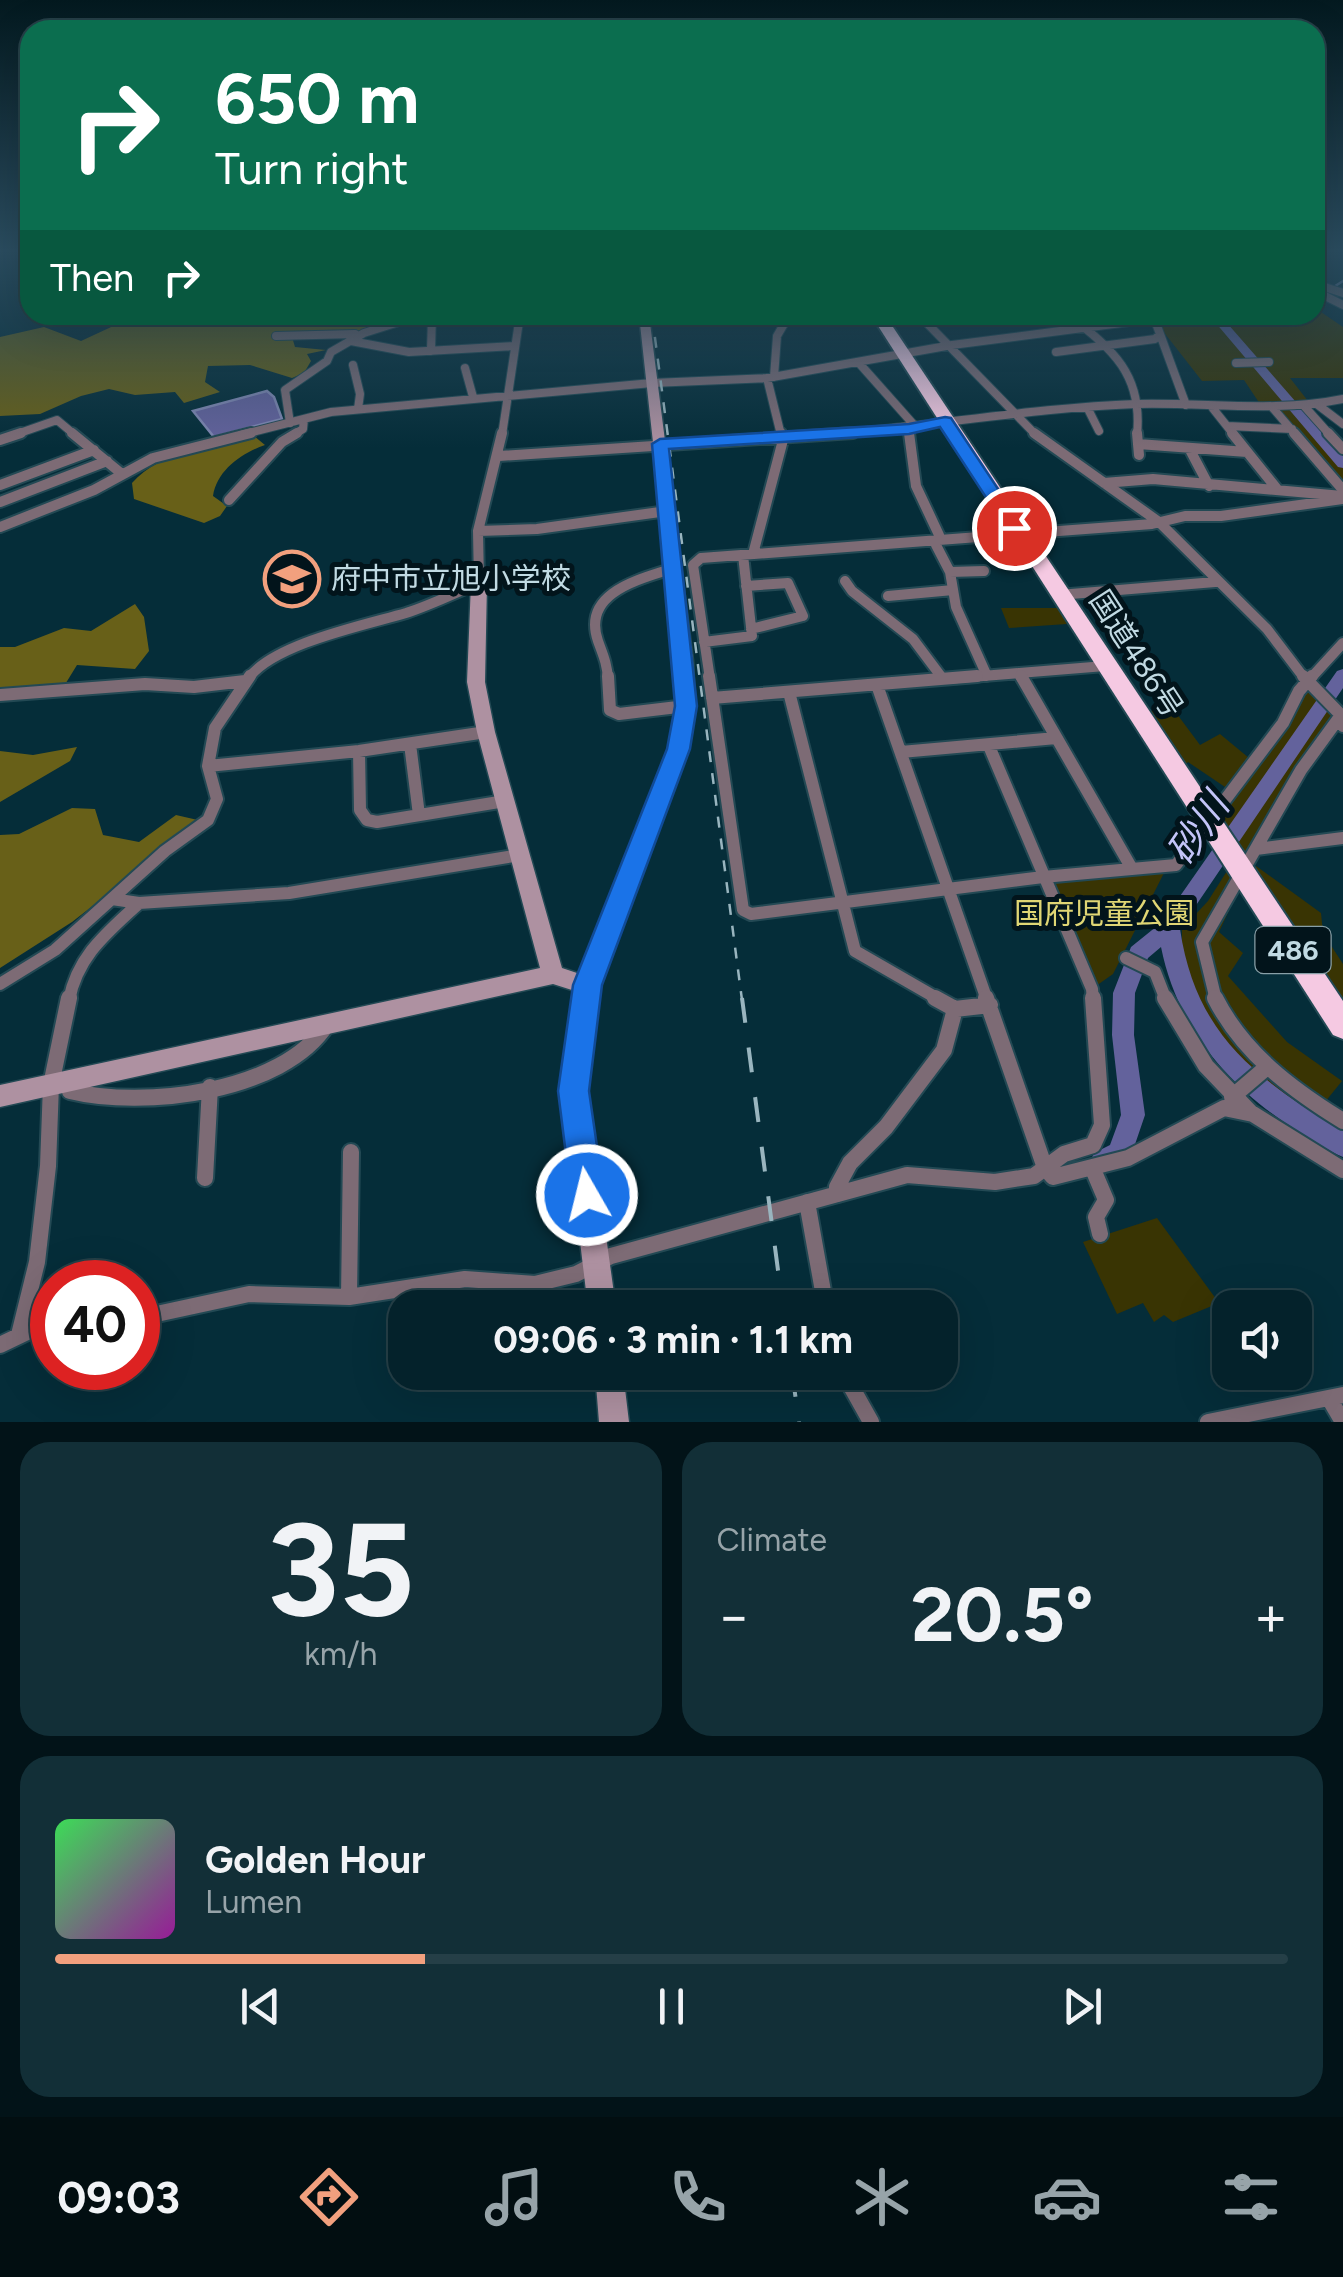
<!DOCTYPE html>
<meta charset="utf-8">
<style>
:root{--surface:#04222b;--page:#122f37;--text:#f1f3f6;--muted:#97a4a9;--line:#253f47;--accent:#f2a07e}
body{margin:0;font-family:Figtree,"Noto Sans JP",sans-serif;background:var(--page);color:var(--text);height:100vh;display:flex;flex-direction:column;font-size:38px;white-space:nowrap}
*{box-sizing:border-box;margin:0}
p{font-size:32px;color:var(--muted)}
.icon{flex:none;width:55px;height:55px;fill:none;stroke:currentColor;stroke-width:2;stroke-linecap:round;stroke-linejoin:round}
.map{position:relative;height:1422px;overflow:hidden}
.details{display:flex;flex-direction:column;gap:20px;padding:20px;background:#021318;flex:1}
.details>*{flex:none}
.guide{position:absolute;left:20px;top:20px;width:1305px;height:305px;border-radius:30px;box-shadow:0 10px 40px #0002,0 0 0 2px var(--line);background:#0b6e4f;color:#fff;overflow:hidden}
.fabs{position:absolute;left:1212px;top:1290px;display:grid;gap:20px}
.fabs a{display:grid;place-items:center;width:100px;height:100px;border-radius:20px;background:var(--surface);box-shadow:0 10px 40px #0002,0 0 0 2px var(--line);font-size:50px}
.speed{position:absolute;left:30px;top:1260px;display:flex;gap:20px;font-size:50px;font-weight:700;text-align:center}
.speed>*{display:grid;place-content:center;width:130px;height:130px;border-radius:50%;background:var(--surface);box-shadow:0 10px 40px #0002,0 0 0 2px var(--line);line-height:1}
.speed .limit{border:15px solid #d22;background:#fff;color:#111}
.pin{position:absolute;display:grid;place-items:center;width:85px;height:85px;color:#fff;margin:-42px;border:5px solid #fff;border-radius:50%;box-shadow:0 2px 10px #0007}
.me{position:absolute;width:110px;margin:-55px;rotate:352deg;stroke-linejoin:round;filter:drop-shadow(0 0 8px #0008)}
.turn{display:flex;align-items:center;gap:35px;height:210px;padding:0 30px;font-size:45px}
.turn .icon{width:130px;height:130px;stroke-width:2.5}
.turn b{display:block;font-size:70px;line-height:85px}
.then{display:flex;align-items:center;height:95px;padding:0 30px;background:#0003;gap:20px;font-size:38px}
.big{font-size:75px;font-weight:700;line-height:1.1}
.details .widget{flex:1;display:flex;flex-direction:column;justify-content:center;gap:15px;min-width:0;padding:0 35px;border-radius:30px;background:var(--page)}
.details .dial{align-items:center;gap:0}
.dial b{font-size:130px;line-height:1}
.song{display:flex;align-items:center;gap:30px}
.cover{width:120px;height:120px;border-radius:15px;background:linear-gradient(135deg,hsl(130 70% 55%),hsl(300 70% 35%))}
.played{height:10px;border-radius:5px;background:linear-gradient(90deg,var(--accent) 30%,var(--line) 30%)}
.keys{display:flex;justify-content:space-around;direction:ltr}
.heat{display:flex;justify-content:space-between;align-items:center;font-size:55px;direction:ltr}
.details .tiles{flex:1;display:grid;gap:20px;grid-template-columns:1fr 1fr}
.widget:last-child{grid-column:span 2}
.trip{position:absolute;left:388px;top:1290px;width:570px;height:100px;border-radius:30px;background:var(--surface);box-shadow:0 10px 40px #0002,0 0 0 2px var(--line);font-weight:700;line-height:100px;text-align:center}
.menu{display:flex;height:160px;justify-content:space-around;align-items:center;background:#020e11;color:var(--muted)}
.menu .icon{width:70px;height:70px}
.menu .active{color:var(--accent)}
.menu b{font-size:45px;color:var(--text)}
.map>svg:first-child{display:block}
</style>
<div class="map">
<svg width="1343" height="1422" viewBox="0 0 1343 1422">
<rect width="100%" height="100%" fill="#052d39"/>
<path fill="#393403" d="M1315,308l28,19v51h-53l18,23 -48,3 -16,-24 -42,1 -43,-55v-11h156z
M1276,409h28l39,45v32z
M1001,608h57l9,16 -58,4z
M1305,690l31,25 -42,53 -48,93 -28,-43z
M1174,710l26,35 20,-11 29,24 -24,29 -37,-25 -5,5 -38,-56z
M1256,866l65,47 2,20 20,31v43l-89,-135z
M1166,869l-53,105 -17,12 -45,-103z
M1227,871l12,18 -20,43 24,21 -15,23 59,66 55,39 -17,21 18,10v22l-58,-34 -68,-63 -35,-70v-38l26,-28z
M1157,1218l62,85 -46,19 -9,-7 -10,7 -11,-19 -26,11 -34,-72z"/>
<path fill="#686018" d="M137,315h273l-61,19 -53,-3 -4,6 3,10 31,3 -19,4 4,7 -7,12 -12,5 -42,-13 -42,1 -3,16 15,10 -36,11 -9,-11 -40,3 -26,-6 -28,7 -41,18 -40,2v-79l44,-10 37,14z
M254,436l11,9c-23,8 -48,25 -52,51l14,10 -7,10 -16,7 -70,-24 -2,-16c29,-33 81,-36 122,-47z
M135,604l9,13 5,34 -14,18 -58,-4 -16,26h-61v-44h15l49,-19 27,3z
M77,747l-7,14 -70,41v-51l33,4z
M72,808l23,1 8,26 36,7 37,-27 26,6 -130,101 -72,46v-133l19,-1z"/>
<path fill="#63629c" stroke="#7f86b1" stroke-width="2.5" d="M267,391l7,6 8,22 -68,18 -21,-26z"/>
<g fill="none" stroke-linecap="round" stroke-linejoin="round">
<path stroke="#7f86b1" stroke-width="2.5" d="M1332,288l11,-7"/>
<path fill="#63629c" fill-rule="evenodd" d="M1209,315h11l123,141v12l-5,-1z
M1343,669v19l-163,241c16,107 77,150 163,202v26c-17,-7 -32,-18 -47,-27 -68,-43 -119,-103 -135,-183l-13,11 -13,35 -1,42 11,80 -16,47 -26,12 -9,-3 -4,-9 4,-9 16,-8 11,-30 -9,-80 1,-42 18,-46 31,-25 175,-251z"/>
<g stroke="#234954" stroke-width="10">
<path id="street-far3" d="M1315,284l28,9
M1315,291l28,14
M919,315l117,120
M1068,315c45,34 75,60 69,120
M1153,315l33,90
M882,321l51,-6
M276,336l79,-2
M351,341l58,11 105,-6
M431,351l1,-36
M1056,352l99,-13 5,-5
M859,363l55,62
M1236,363l33,-1
M353,365l7,29 -2,15
M465,368l8,29
M774,377l3,-41 7,-12 -4,-9
M767,378l14,57
M1318,405l25,19
M1211,406l23,29
M1272,407l24,28
M1305,407l25,28
M1088,409l11,22
M290,423l-5,-33 42,-29 4,-9 33,-19 57,-18
M1227,426l65,3
M909,429l1,6
M14,435l43,-15 18,15
M241,435l90,-23 321,-29 115,-5 185,-33 200,-26
M293,435l10,-6 1,-10
M502,435l18,-120
M816,435c107,-7 213,-27 320,-31 70,-2 139,9 207,-5"/>
</g>
<g stroke="#234954" stroke-width="14">
<path id="street-far2" d="M72,433l50,41
M909,433l7,53 23,49 -3,10 14,27 6,35 31,69
M1034,433l125,89 108,107 38,50
M1137,433l2,22
M1232,433l45,56
M1294,433l49,57
M1328,433l15,16
M0,440l21,-7
M1138,444l109,8
M1189,448l20,38
M499,456l354,-23
M1104,483l49,-4 190,17
M0,485l94,-35
M229,500l53,-58 15,-9
M0,502l107,-41
M0,527l94,-37 59,-32 98,-25
M478,531l59,-2 130,-18
M753,554l30,-114 -2,-7
M950,572l34,-1
M845,581l7,10 61,48 30,40
M746,586l42,-3 15,33 -52,13
M1059,595l156,-13
M888,596l65,-6
M704,642l48,-6 -9,-81
M1019,673l3,6
M248,679c24,-35 117,-54 158,-66 25,-8 49,-20 73,-30l-1,-52 24,-98
M608,679c-1,-16 -5,-24 -10,-38 -17,-49 43,-62 76,-73
M710,679l-17,-114 8,-7 451,-34 33,-8h36l122,-17
M946,679l159,-13
M1310,679l33,-36"/>
</g>
<g stroke="#234954" stroke-width="16">
<path id="street-far1" d="M608,676l2,34 9,4 67,-8
M709,676l34,234 8,4 292,-37 133,-12 107,-142 16,-32 13,-15
M1021,676l110,191
M1303,676l38,39 2,11
M877,685l110,315
M789,692l66,259 85,49
M0,695l145,-11 49,3 51,-6
M712,698l265,-22
M410,744l9,71
M989,746l103,243 1,11
M359,751l1,59 7,10 10,2 128,-21
M901,752l155,-14
M208,766l151,-15 127,-19
M1256,849l87,-11
M112,899l27,4 150,-10 231,-38
M1126,958l29,14 11,28
M0,984l55,-34 110,-99 43,-31 9,-21 -9,-33 7,-38 35,-52
M69,1000c9,-45 38,-67 70,-97
M1216,1000l-14,-58 99,-172 40,-55"/>
</g>
<g stroke="#234954" stroke-width="20">
<path id="street" d="M935,998l20,11 35,-4
M986,998l59,170 8,9 75,-19 96,-50 29,6 90,56
M1165,998l41,68 45,47
M1215,998c28,55 76,91 128,123
M70,1081v10c73,18 213,2 257,-67
M1232,1097l35,-30
M1092,1167l14,33 -10,17 4,17
M205,1178l5,-91
M838,1194l-1,-7 13,-24 36,-36 58,-77 11,-41
M807,1202l19,106
M349,1297l2,-145
M138,1318l111,-24 100,3 116,-18 70,5 41,-10 35,-18 296,-81 88,7 39,-6 30,-22 29,-9 9,-20 -9,-127
M19,1335l18,-73 11,-96 3,-81 18,-87
M0,1345l52,-25
M843,1372l28,50
M1330,1400l13,22
M1208,1422l135,-27"/>
</g>
<g stroke="#234954" stroke-width="3">
<path id="secondary" d="M639,315h10l44,346 2,45 -8,43 -89,236 -11,89 -1,17 30,217h-28l-26,-217 13,-100 -22,-7 -553,123v-22l540,-117 -63,-236 -10,-50 4,-99 8,-5 8,5 -2,99 10,50 67,236 18,6 89,-225 8,-43v-45z
M595,1372h28l6,50h-30z"/>
</g>
<g stroke="#234954" stroke-width="4">
<path id="highway" d="M871,315h14l458,686v38l-10,-4z"/>
</g>
<use href="#street-far3" stroke="#7d6b75" stroke-width="8"/>
<use href="#street-far2" stroke="#7d6b75" stroke-width="10"/>
<use href="#street-far1" stroke="#7d6b75" stroke-width="12"/>
<use href="#street" stroke="#7d6b75" stroke-width="16"/>
<use href="#secondary" fill="#ae91a1" fill-rule="evenodd"/>
<use href="#highway" fill="#f5c9e2" fill-rule="evenodd"/>
<path stroke="#99b5bf" stroke-width="2.5" stroke-dasharray="11 11" stroke-linecap="butt" d="M652,315l90,685"/>
<path stroke="#99b5bf" stroke-width="4" stroke-dasharray="25 25" stroke-linecap="butt" d="M742,998l41,310
M792,1372l7,50"/>
</g>
<linearGradient id="sky" x2="0" y2="1"><stop stop-color="#03191f"/><stop offset="0.56" stop-color="#2a4c5f"/><stop offset="1" stop-color="#2a4c5f" stop-opacity="0"/></linearGradient>
<rect width="1343" height="448" fill="url(#sky)"/>
<path fill="#1a73e8" stroke="#114b97" stroke-width="2.5" d="M945,417l6,1 73,110 -3,3h-13l-68,-104 -31,7 -240,15 28,257 -7,43 -88,236 -13,106 15,104 -5,12 -12,5 -12,-5 -4,-12 -13,-104 15,-106 94,-236 8,-43 -23,-262 8,-5 249,-15z"/>
<defs>
<g id="school-ring" transform="scale(2.875)"><circle r="9.5" fill="#02141b" stroke="#f2a07e" stroke-width="1.5"/><path d="M0-5L7-2L0 1L-7-2ZM-4 1L0 2.5L4 1V4Q0 6-4 4Z" fill="#f2a07e"/></g>
</defs>
<g fill-rule="evenodd">
<use href="#school-ring" x="292" y="579"/>
</g>
<g text-anchor="middle" stroke-width="10" stroke-linejoin="round" paint-order="stroke">
<rect fill="#02141b" stroke="#889fa7" stroke-width="2.5" x="1255.5" y="927" width="75" height="46" rx="8"/>
<g font-size="28" font-weight="bold" fill="#c1dae3">
<text x="1293" y="960">486</text>
</g>
<g font-size="30" fill="#c1dae3" stroke="#02141b" text-anchor="start">
<text x="331" y="589">府中市立旭小学校</text>
</g>
<g font-size="30" fill="#c1dae3" stroke="#02141b">
<text transform="translate(1136 654) rotate(57)" y="10">国道486号</text>
</g>
<g font-size="30" fill="#e0d674" stroke="#02141b">
<text x="1104" y="924">国府児童公園</text>
</g>
<g font-size="38" font-style="italic" fill="#c3c4f8" stroke="#02141b">
<text transform="translate(1198 829) rotate(-56)" y="13">砂川</text>
</g>
</g>
</svg>
<div class="fabs">
<a><svg class="icon" aria-label="sound" viewBox="0 0 24 24"><path d="M4 9h4l5-4v14l-5-4H4zM17 9q2 3 0 6"/></svg></a>
</div>
<div class="speed"><div class="limit">40</div></div>
<div class="pin" style="left:1014px;top:528px;background:#d93025"><svg class="icon" aria-label="arrive" viewBox="0 0 24 24"><path d="M6 21V4h12l-3 4 3 4H6"/></svg></div>
<svg class="me" style="left:587px;top:1195px" viewBox="-20 -20 40 40"><circle r="17" fill="#1a73e8" stroke="#fff" stroke-width="3"/><path d="M0-11L8 9 0 5-8 9z" fill="#fff"/></svg>
<div class="trip">09:06 · 3 min · 1.1 km</div>
<div class="guide">
<div class="turn"><svg class="icon" aria-label="right" viewBox="0 0 24 24"><path d="M7 20v-9h11M14 6l5 5-5 5"/></svg><div><b>650 m</b>Turn right</div></div>
<div class="then">Then<svg class="icon" aria-label="right" viewBox="0 0 24 24"><path d="M7 20v-9h11M14 6l5 5-5 5"/></svg></div>
</div>
</div>
<section class="details">
<div class="tiles">
<div class="widget dial"><b>35</b><p>km/h</p></div>
<div class="widget"><p>Climate</p>
<div class="heat"><a>−</a><b class="big">20.5°</b><a>+</a></div>
</div>
<div class="widget">
<div class="song"><i class="cover"></i><div><b>Golden Hour</b><p>Lumen</p></div></div>
<div class="played"></div>
<div class="keys"><svg class="icon" aria-label="previous" viewBox="0 0 24 24"><path d="M18 5L8 12l10 7zM5 5v14"/></svg><svg class="icon" aria-label="pause" viewBox="0 0 24 24"><path d="M8 5v14M16 5v14"/></svg><svg class="icon" aria-label="next" viewBox="0 0 24 24"><path d="M6 5l10 7-10 7zM19 5v14"/></svg></div>
</div>
</div>
</section>
<nav class="menu">
<b>09:03</b>
<svg class="icon active" aria-label="directions" viewBox="0 0 24 24"><path d="M12 3l9 9-9 9-9-9zM9 14v-3h6M13 9l2 2-2 2"/></svg>
<svg class="icon" aria-label="music" viewBox="0 0 24 24"><path d="M9 18V5l10-2v13"/><circle cx="6" cy="18" r="3"/><circle cx="16" cy="16" r="3"/></svg>
<svg class="icon" aria-label="phone" viewBox="0 0 24 24"><path d="M5 4h4l2 5-3 2q2 4 5 5l2-3 5 2v4C11 20 4 13 5 4z"/></svg>
<svg class="icon" aria-label="climate" viewBox="0 0 24 24"><path d="M12 3v18M4 7l16 10M4 17L20 7"/></svg>
<svg class="icon" aria-label="car" viewBox="0 0 24 24"><path d="M5 17H2v-5l4-1 3-4h7l3 4 3 1v5h-3M9 17h6M6 11h13"/><circle cx="7" cy="17" r="2"/><circle cx="17" cy="17" r="2"/></svg>
<svg class="icon" aria-label="filters" viewBox="0 0 24 24"><path d="M4 7h16M4 17h16"/><circle cx="9" cy="7" r="2"/><circle cx="15" cy="17" r="2"/></svg>
</nav>
